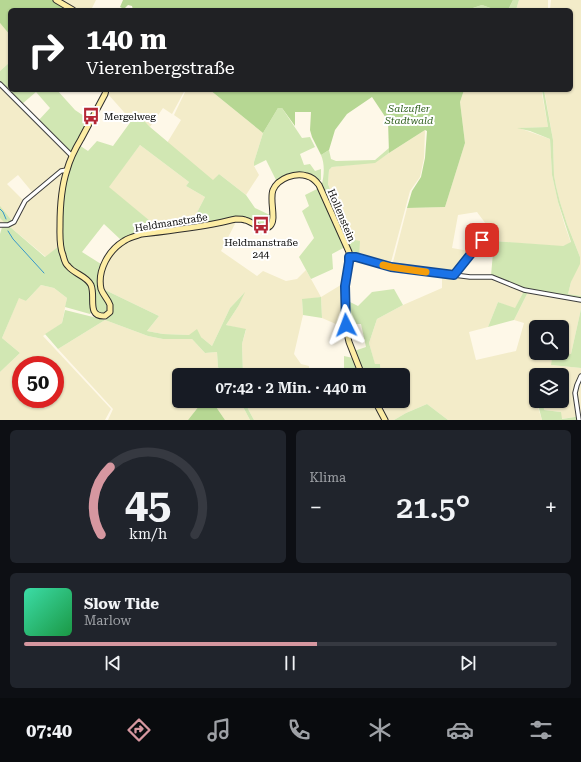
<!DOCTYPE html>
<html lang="de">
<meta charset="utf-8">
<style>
:root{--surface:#171b24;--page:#20242c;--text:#f1f3f6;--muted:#9ea1a6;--line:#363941;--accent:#d697a0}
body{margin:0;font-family:"Roboto Serif",serif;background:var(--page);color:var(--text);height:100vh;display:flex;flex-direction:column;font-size:15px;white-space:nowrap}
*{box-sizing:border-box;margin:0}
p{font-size:13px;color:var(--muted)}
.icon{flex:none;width:22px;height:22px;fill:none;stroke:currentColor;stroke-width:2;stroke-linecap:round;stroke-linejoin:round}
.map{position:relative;height:420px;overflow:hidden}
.panel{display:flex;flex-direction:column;gap:10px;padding:10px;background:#0d0f14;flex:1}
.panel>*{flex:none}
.banner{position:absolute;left:8px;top:8px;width:565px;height:84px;border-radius:6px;box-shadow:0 1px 3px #0004;background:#202124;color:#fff;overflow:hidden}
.controls{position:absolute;left:529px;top:320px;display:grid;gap:8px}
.controls a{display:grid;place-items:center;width:40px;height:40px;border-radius:6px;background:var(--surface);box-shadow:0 1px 3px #0004;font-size:20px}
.speed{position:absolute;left:12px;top:356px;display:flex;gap:8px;font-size:20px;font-weight:700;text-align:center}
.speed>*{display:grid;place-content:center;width:52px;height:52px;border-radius:50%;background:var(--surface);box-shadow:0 1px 3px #0004;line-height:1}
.speed .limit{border:6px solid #d22;background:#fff;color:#111}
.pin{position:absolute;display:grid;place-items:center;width:34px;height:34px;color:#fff;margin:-17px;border-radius:8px;box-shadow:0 2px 6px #0006}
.me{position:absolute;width:44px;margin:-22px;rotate:357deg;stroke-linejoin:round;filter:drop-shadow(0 0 3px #0008)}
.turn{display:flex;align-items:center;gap:14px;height:84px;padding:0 12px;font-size:18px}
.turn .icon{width:52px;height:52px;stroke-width:2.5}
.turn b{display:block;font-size:28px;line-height:34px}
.big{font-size:30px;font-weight:600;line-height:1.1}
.panel .tile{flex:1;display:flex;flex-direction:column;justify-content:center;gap:6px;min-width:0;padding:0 14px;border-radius:6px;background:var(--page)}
.panel .dial{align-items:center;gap:0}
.dial svg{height:104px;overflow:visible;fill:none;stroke:var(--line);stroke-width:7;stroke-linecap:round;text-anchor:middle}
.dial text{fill:var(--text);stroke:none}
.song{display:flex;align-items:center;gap:12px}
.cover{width:48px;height:48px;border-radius:6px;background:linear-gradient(135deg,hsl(160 70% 55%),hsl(140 70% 35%))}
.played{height:4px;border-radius:2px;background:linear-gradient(90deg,var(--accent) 55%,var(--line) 55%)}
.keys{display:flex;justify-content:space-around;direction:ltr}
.heat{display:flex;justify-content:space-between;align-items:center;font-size:22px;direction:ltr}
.panel .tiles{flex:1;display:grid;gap:10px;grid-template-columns:1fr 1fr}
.tile:last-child{grid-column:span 2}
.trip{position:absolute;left:172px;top:368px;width:238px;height:40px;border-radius:6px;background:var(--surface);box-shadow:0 1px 3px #0004;font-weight:600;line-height:40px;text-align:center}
.dock{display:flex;height:64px;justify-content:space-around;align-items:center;background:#090b0e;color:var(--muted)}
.dock .icon{width:28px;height:28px}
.dock .selected{color:var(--accent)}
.dock b{font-size:18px;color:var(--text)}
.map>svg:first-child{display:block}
</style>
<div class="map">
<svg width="581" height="420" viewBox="0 0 581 420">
<rect width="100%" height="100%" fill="#fef8e8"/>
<path fill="#f3ecc9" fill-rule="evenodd" d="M58,0h38l-5,10h-16z
M519,0h29v10h-32z
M551,0h30v296l-13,-2 3,-12 9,-25 -13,-33 -7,-22 -4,-16 -2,-11 -1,-35 -8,-46 -1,-4h27v-80h-21z
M0,23l10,12v27l-10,9z
M0,86l70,71 -4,10 -5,3 -28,23 -15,-18 -11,9 17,17 -10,20 -9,4 -5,-1z
M107,90h78l-13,24 -9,-6 -13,19 -13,-14 -6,7 -24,-27z
M186,90h24l53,43 -9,29v4l5,9 -13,20 -27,-21 -6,7 -46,-38 14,-23 -7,-5z
M464,90h78v4l6,33 -29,1 31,11 2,36 6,27 7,24 6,17 -8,3h-9l-60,-5 -9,-3 1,-14 -9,-12 -19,3 -6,33 17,3 -18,22 -59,-7 15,-58 38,-1 20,-64 -5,-41z
M425,130l-1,28 -4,19 -10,14 -20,75 -31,-9 -10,-17 -21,-56 1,-14 3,-3 43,-5z
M140,145l49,37 -3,4 19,11 -15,29 -29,4 -53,-43z
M61,172l3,1 -5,73 -13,11 -37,-31 17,-24z
M237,220l-16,31 36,25 6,-5 23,10 11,-2 9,-9 15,27 23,-14 1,45 -23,-10 -1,-21 -19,3 1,15 -9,39 7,10 8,2v9h-66l-1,-31 4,-14 -20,-5 13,-20 5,-12 -14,15 -18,38 -11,-9 -12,-2 -26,-1 -16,-3 12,-15 -56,-27 -1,-7 1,-9 3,-8 4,-9 10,-10 14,-8z
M442,274l50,4 32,13 -9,18 -17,-7 -10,25 -19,5 7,28 40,-9 8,-28 -10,-3 14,-28 53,10v7l-10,45 -20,11 30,3v48l-20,3v-7l-17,-2 -1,-9h19v-26h-26v26l6,19h-94l-21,-16 -21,9 -12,7h-7l-5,-10 6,-4 -2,-5h17v-26h-22l-1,-11 -5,1 -6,-22 8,-24 26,-14 39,-17zM536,327h26v26h-26z
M41,285l13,3 13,10 -5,25 -19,13 68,73 -6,11h-105v-48l20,-19 -18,-15 17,-41 7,4zM21,365h34v34h-34z
M105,320l43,16 15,3h29l13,14 12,-1 1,15 4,8h-43v26h24l-15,19h-80l5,-11 -55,-60z
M212,401h28l10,19h-25z
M246,401h100l2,5 13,2 12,-5 10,17h-129l-6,-11z"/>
<path fill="#d1e7b3" d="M513,0h6l-3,10h-8z
M482,5l14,5h-24l1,-2z
M10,62v28h47l18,20 15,10 -19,34 -33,-33 12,-13 -14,-16 -14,12 -22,-23v-10z
M542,90h2l3,17 6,33 1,35 2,11 4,16 7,22 13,33v7l-9,18 -3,12 13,2v6l-53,-10 -14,28 -26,7 10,-25 17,6 9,-17 -33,-15 3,-35 69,5 8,-4 -13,-40 -6,-27 -2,-36 -20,-8 -13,-3 31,-1z
M278,108h4l20,30 8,-1 5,10 -15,7 4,11 6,-1 5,7 6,-2v11l-2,1 -16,-8 -26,9 -11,-22 -12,6v-4l9,-29z
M137,113l13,14 63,53 6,-6 27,21 9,13 17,8 -2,8 -5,2h-4l-15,-8 -56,8 15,-29 -19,-11 3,-4 -49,-37 -31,42 52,43 -40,10 -17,-16 -22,28 19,12c-1,6 -3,11 -2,17 0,11 15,23 6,33l-5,1 -5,-6 -1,-19 -25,-25 -6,-12 -2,-17 1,-17 3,-33 7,-25 7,-16 9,6 9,-10 16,5z
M389,148v5l-14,10 -43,4 -3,3 -1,14 21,55 11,2 -1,16 -8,-2 -29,-71c2,-9 3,-20 -1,-29l8,-5 2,9 5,2 39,-1z
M319,188l26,59 -13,7 1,15 -22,10 -12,-22 15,-19 -12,-27 7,-5 -4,-11z
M0,206l12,15 -6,3 -6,-6z
M9,226l36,31 14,-11 8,21 20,14 3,5 2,25 -2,3 -25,-7 2,-9 -13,-10 -13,-3 -15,16 -7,-3 -17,40 18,15 -20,19v-138l2,-7z
M103,289l56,27 -12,15 16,3 26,1 8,-6 4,8 11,9 18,-38 15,-16 -6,13 -13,20 20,4 -4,15 1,31h-21l-4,-8 -1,-15 -12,1 -13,-14h-29l-15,-3 -43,-16 -47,29 -13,-15 17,-11 3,-13 40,10 4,-3 2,-5z
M394,289l9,16 -26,14 -8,24 6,21h5l1,11h-16l-11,-24 12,-4 -5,-23h-14l-1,-24 12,6 14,-14z
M321,297l1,21 -19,-3 -1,-16z
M581,309v59l-30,-3 2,-12 18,1z
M344,356l9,2 8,17h-17z
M240,401h6l2,8 6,11h-4z
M346,401h26l1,2 -12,5 -13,-2z
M537,401h6l1,9 17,2 1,7 19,-3v4h-39z
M427,404l21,16h-54l12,-7z"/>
<path fill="#b6d793" d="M0,0h54l17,10h-61v25l-10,-12z
M123,0h390l-5,10h-12l-14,-5 -9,3 -1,2h-339l-1,-4 -4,-1 -4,4 -4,-2z
M210,90h254l-4,12 5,41 -20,64 -38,1 5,-17 9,-14 4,-19 2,-27 -2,-1 -36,23 -1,-32 -16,-24 -25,17 -12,16 -6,20 -8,5 -9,-18 -2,-7 1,-18h-16v14l-13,-18h-4l-15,25z
M203,401h9l13,19h-37z"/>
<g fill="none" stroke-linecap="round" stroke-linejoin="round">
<path stroke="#3798c9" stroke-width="1" d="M0,209l3,3 3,7
M8,231l5,8 31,34"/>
<g stroke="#3d3d3d" stroke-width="5.5">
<path id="street" d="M0,84l72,72
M0,225h8l6,-3 11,-21 36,-30 6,-1
M349,257h7l35,10 79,10h22l32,13 57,10
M454,275l28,-35
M579,420l-4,-27 2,-8 4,-9"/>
</g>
<g stroke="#2c2c2c" stroke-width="7">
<path id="secondary" d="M56,0l17,10
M106,90l-1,4c-8,15 -16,30 -24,45 -6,10 -11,20 -14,31 -6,18 -7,36 -7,55 0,9 -1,21 3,30 1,4 2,9 5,11 6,8 19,10 23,19 5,12 -5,32 14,31l5,-4c0,-2 0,-5 0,-7 -2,-6 -7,-10 -9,-16 -4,-19 8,-39 23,-48 6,-4 12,-5 18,-7 25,-3 51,-6 76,-11 6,-1 12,-3 18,-4 2,0 7,0 9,1 7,1 18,13 25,6 7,-6 -1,-26 3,-36 5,-12 23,-18 34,-14 5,1 9,5 12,9l30,67v10l-4,24 1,43 3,13 13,33
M375,401l10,19"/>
</g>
<use href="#street" stroke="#fff" stroke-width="3.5"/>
<use href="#secondary" stroke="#fdeda4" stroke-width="5"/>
</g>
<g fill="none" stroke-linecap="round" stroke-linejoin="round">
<g stroke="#114b97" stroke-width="10">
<path id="route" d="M346,325l-1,-39 4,-24v-5h7l35,10 63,8 28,-35"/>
</g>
<use href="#route" stroke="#1a73e8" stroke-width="7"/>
<path stroke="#f59e0b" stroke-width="7" d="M383,265l8,2 35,5"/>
</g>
<defs>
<g id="bus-bare" transform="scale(1.38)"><path d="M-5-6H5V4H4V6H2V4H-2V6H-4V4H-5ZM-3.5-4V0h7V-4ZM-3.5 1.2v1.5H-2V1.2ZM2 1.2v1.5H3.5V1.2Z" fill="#b52737" stroke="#fff" stroke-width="2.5" paint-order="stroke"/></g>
</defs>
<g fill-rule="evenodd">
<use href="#bus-bare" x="91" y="116"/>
<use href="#bus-bare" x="261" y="225"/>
</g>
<g text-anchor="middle" stroke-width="4" stroke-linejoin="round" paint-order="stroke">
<g font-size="10" font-style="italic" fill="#2f5f1d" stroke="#fff">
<text x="409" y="112">Salzufler<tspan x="409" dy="12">Stadtwald</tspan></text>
</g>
<g font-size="10" fill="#0a0a0a" stroke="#fff" text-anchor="start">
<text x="104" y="120">Mergelweg</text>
<text x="261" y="246" text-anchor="middle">Heldmanstraße<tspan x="261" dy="12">244</tspan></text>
</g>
<g font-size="10" fill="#0a0a0a" stroke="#fff">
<text transform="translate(342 215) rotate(67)" y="4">Hollenstein</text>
<text transform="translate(171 222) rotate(-9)" y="4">Heldmanstraße</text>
</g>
</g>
</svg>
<div class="controls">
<a><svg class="icon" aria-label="search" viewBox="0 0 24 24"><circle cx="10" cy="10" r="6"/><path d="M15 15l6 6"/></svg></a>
<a><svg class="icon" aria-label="layers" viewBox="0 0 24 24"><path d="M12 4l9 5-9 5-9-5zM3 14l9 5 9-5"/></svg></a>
</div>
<div class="speed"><div class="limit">50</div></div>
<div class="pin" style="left:482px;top:240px;background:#d93025"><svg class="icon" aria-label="arrive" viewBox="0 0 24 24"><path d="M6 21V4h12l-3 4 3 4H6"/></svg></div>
<svg class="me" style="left:346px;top:325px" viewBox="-20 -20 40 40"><path d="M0-17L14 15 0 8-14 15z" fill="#1a73e8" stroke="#fff" stroke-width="4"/></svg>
<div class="trip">07:42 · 2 Min. · 440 m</div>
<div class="banner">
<div class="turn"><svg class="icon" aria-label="right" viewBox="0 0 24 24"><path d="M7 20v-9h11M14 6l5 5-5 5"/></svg><div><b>140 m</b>Vierenbergstraße</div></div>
</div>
</div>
<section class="panel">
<div class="tiles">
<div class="tile dial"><svg viewBox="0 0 100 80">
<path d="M14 69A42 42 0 1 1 86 69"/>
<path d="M14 69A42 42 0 0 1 21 17" stroke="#d697a0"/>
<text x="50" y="56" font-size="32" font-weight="700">45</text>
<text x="50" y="72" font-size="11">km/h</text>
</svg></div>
<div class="tile"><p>Klima</p>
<div class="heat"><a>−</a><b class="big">21.5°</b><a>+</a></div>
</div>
<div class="tile">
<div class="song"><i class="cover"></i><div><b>Slow Tide</b><p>Marlow</p></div></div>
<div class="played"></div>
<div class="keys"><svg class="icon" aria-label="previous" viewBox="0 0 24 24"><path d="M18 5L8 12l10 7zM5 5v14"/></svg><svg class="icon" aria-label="pause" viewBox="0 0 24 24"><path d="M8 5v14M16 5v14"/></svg><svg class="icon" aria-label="next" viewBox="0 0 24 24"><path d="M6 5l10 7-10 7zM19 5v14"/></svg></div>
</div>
</div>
</section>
<nav class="dock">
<b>07:40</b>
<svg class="icon selected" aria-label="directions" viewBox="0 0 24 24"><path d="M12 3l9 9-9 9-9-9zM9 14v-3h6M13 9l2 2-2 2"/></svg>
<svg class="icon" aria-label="music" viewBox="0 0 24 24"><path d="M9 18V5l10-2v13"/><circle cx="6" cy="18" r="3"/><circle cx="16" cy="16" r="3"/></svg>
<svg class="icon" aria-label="phone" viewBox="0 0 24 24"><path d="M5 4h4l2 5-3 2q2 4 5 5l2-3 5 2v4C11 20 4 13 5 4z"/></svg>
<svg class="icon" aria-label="climate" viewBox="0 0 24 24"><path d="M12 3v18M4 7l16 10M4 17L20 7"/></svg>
<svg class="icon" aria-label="car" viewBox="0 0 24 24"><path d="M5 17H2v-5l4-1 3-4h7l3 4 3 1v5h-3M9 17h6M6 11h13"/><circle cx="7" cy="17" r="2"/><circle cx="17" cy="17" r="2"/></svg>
<svg class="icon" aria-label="filters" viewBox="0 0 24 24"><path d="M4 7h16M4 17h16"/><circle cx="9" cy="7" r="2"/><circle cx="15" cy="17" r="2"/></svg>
</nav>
